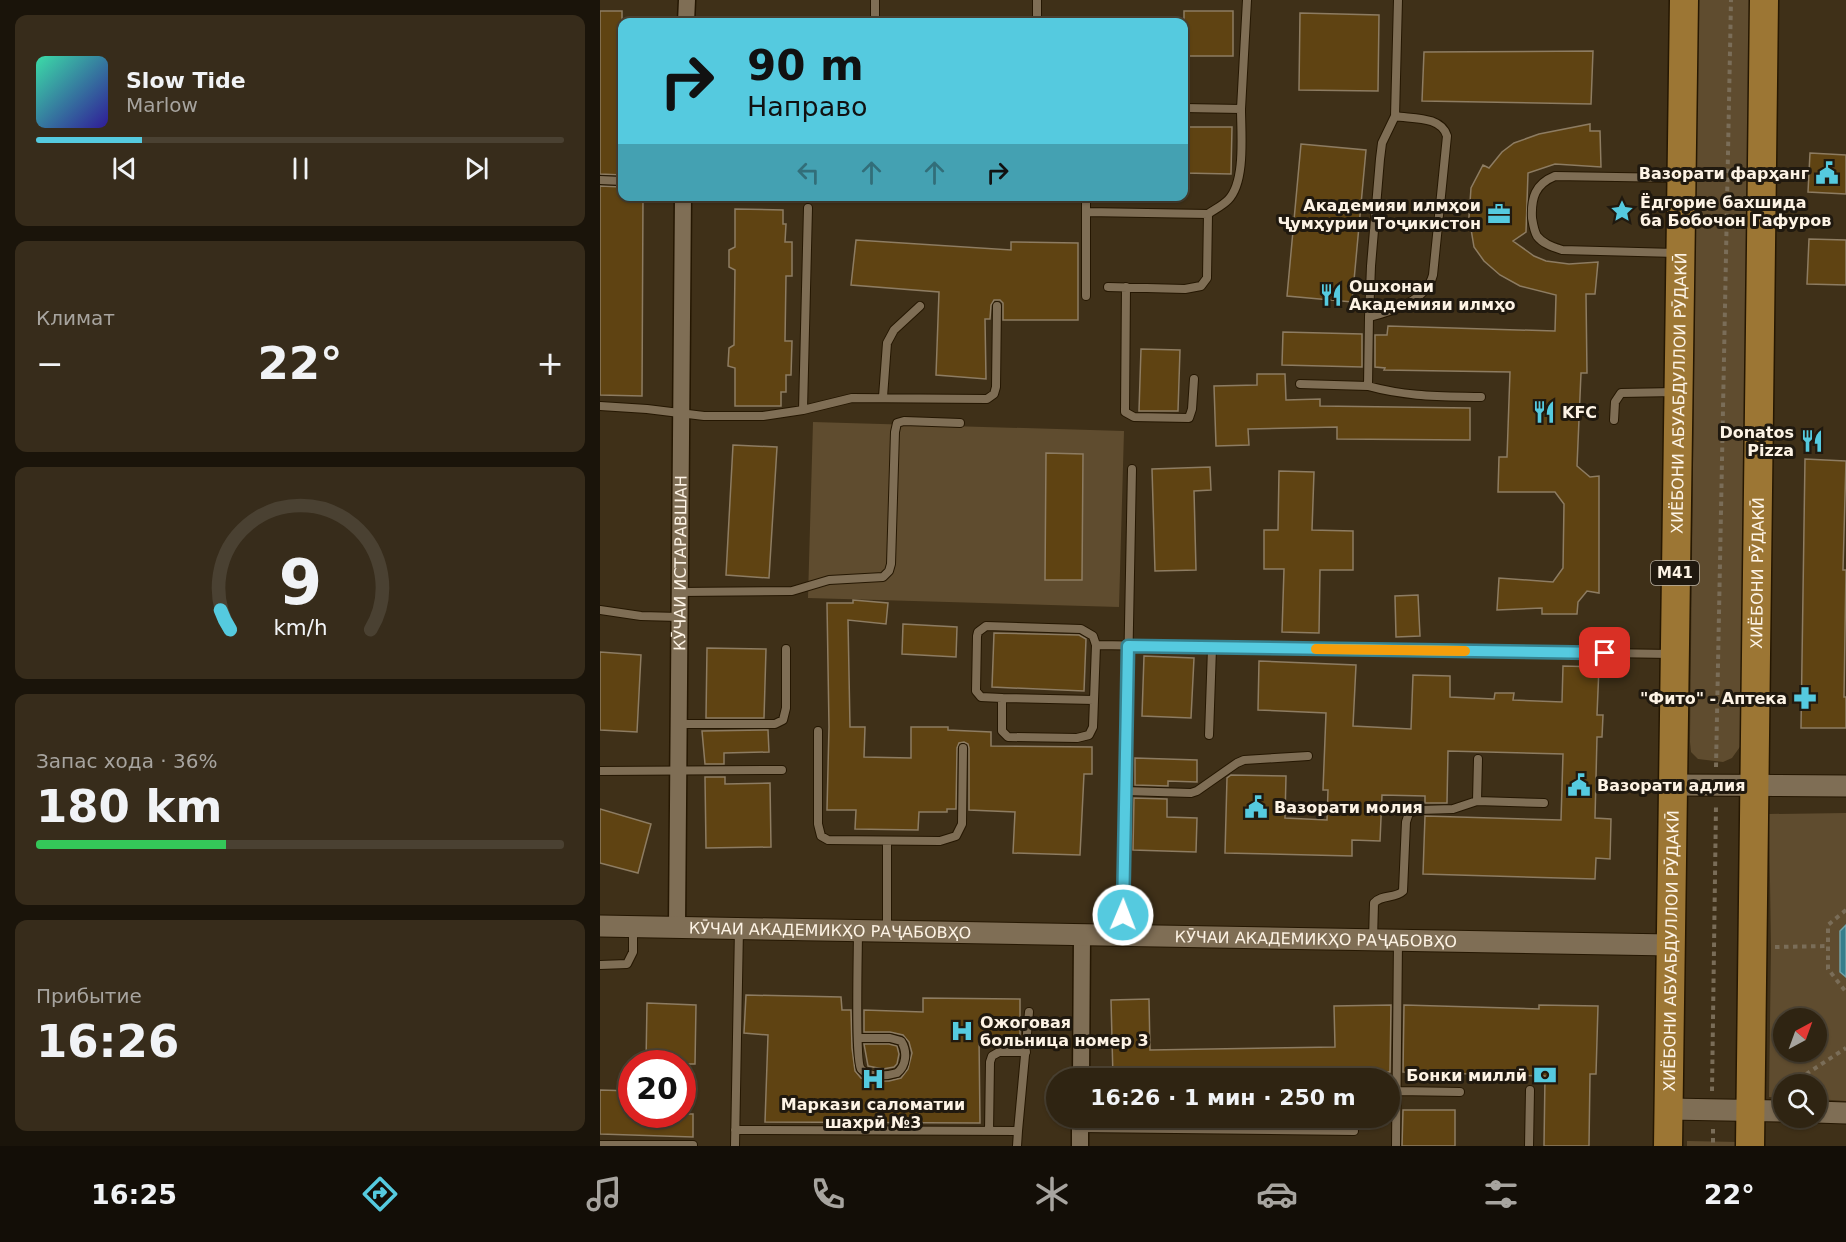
<!DOCTYPE html>
<html lang="ru">
<meta charset="utf-8">
<style>
:root{--surface:#2f2412;--page:#372c1b;--text:#f1f3f6;--muted:#a7a49f;--line:#4a4132;--accent:#55cadf}
body{margin:0;font-family:"DejaVu Sans",sans-serif;background:var(--page);color:var(--text);height:100vh;display:flex;flex-direction:column;font-size:22px;white-space:nowrap}
*{box-sizing:border-box;margin:0}
p{font-size:20px;color:var(--muted)}
.icon{flex:none;width:33px;height:33px;fill:none;stroke:currentColor;stroke-width:2;stroke-linecap:round;stroke-linejoin:round}
.map{position:relative;flex:1;overflow:hidden}
.panel{display:flex;flex-direction:column;gap:15px;padding:15px;background:#1a140a;width:600px}
.panel>*{flex:none}
.hud{position:absolute;left:18px;top:18px;width:570px;height:183px;border-radius:12px;box-shadow:0 2px 4px #0004,0 0 0 2px var(--line);background:#55cadf;color:#111;overflow:hidden}
.needle{width:39px;rotate:41deg}
.fabs{position:absolute;left:1173px;top:1008px;display:grid;gap:12px}
.fabs a{display:grid;place-items:center;width:54px;height:54px;border-radius:50%;background:var(--surface);box-shadow:0 2px 4px #0004,0 0 0 2px var(--line);font-size:30px}
.speed{position:absolute;left:18px;top:1050px;display:flex;gap:12px;font-size:30px;font-weight:700;text-align:center}
.speed>*{display:grid;place-content:center;width:78px;height:78px;border-radius:50%;background:var(--surface);box-shadow:0 2px 4px #0004,0 0 0 2px var(--line);line-height:1}
.speed .limit{border:9px solid #d22;background:#fff;color:#111}
.pin{position:absolute;display:grid;place-items:center;width:51px;height:51px;color:#fff;margin:-26px;border-radius:12px;box-shadow:0 3px 9px #0006}
.me{position:absolute;width:66px;margin:-33px;rotate:1deg;stroke-linejoin:round;filter:drop-shadow(0 0 4px #0008)}
.turn{display:flex;align-items:center;gap:21px;height:126px;padding:0 30px;font-size:27px}
.turn .icon{width:78px;height:78px;stroke-width:2.5}
.turn b{display:block;font-size:42px;line-height:51px}
.lanes{display:flex;align-items:center;height:57px;padding:0 30px;background:#0003;justify-content:center;gap:30px;direction:ltr}
.lanes .off{opacity:.35}
.big{font-size:45px;font-weight:700;line-height:1.1}
.panel .card{flex:1;display:flex;flex-direction:column;justify-content:center;gap:9px;min-width:0;padding:0 21px;border-radius:12px;background:var(--page)}
.panel .dial{align-items:center;gap:0}
.dial svg{height:156px;overflow:visible;fill:none;stroke:var(--line);stroke-width:7;stroke-linecap:round;text-anchor:middle}
.dial text{fill:var(--text);stroke:none}
.song{display:flex;align-items:center;gap:18px}
.cover{width:72px;height:72px;border-radius:9px;background:linear-gradient(135deg,hsl(160 70% 55%),hsl(250 70% 35%))}
.played{height:6px;border-radius:3px;background:linear-gradient(90deg,var(--accent) 20%,var(--line) 20%)}
.keys{display:flex;justify-content:space-around;direction:ltr}
.heat{display:flex;justify-content:space-between;align-items:center;font-size:33px;direction:ltr}
.charge{height:9px;border-radius:4px;background:linear-gradient(90deg,#34c759 36%,var(--line) 0)}
.trip{position:absolute;left:446px;top:1068px;width:354px;height:60px;border-radius:30px;background:var(--surface);box-shadow:0 2px 4px #0004,0 0 0 2px var(--line);font-weight:700;line-height:60px;text-align:center}
.dock{display:flex;height:96px;justify-content:space-around;align-items:center;background:#130e07;color:var(--muted)}
.dock .icon{width:42px;height:42px}
.dock .selected{color:var(--accent)}
.dock b{font-size:27px;color:var(--text)}
main{display:flex;flex:1;min-height:0}
.map>svg:first-child{display:block}
</style>
<main>
<section class="panel">
<div class="card">
<div class="song"><i class="cover"></i><div><b>Slow Tide</b><p>Marlow</p></div></div>
<div class="played"></div>
<div class="keys"><svg class="icon" aria-label="previous" viewBox="0 0 24 24"><path d="M18 5L8 12l10 7zM5 5v14"/></svg><svg class="icon" aria-label="pause" viewBox="0 0 24 24"><path d="M8 5v14M16 5v14"/></svg><svg class="icon" aria-label="next" viewBox="0 0 24 24"><path d="M6 5l10 7-10 7zM19 5v14"/></svg></div>
</div>
<div class="card"><p>Климат</p>
<div class="heat"><a>−</a><b class="big">22°</b><a>+</a></div>
</div>
<div class="card dial"><svg viewBox="0 0 100 80">
<path d="M14 69A42 42 0 1 1 86 69"/>
<path d="M14 69A42 42 0 0 1 9 59" stroke="#55cadf"/>
<text x="50" y="56" font-size="32" font-weight="700">9</text>
<text x="50" y="72" font-size="11">km/h</text>
</svg></div>
<div class="card"><p>Запас хода · 36%</p><b class="big">180 km</b><div class="charge"></div></div>
<div class="card"><p>Прибытие</p><b class="big">16:26</b></div>
</section>
<div class="map">
<svg width="1246" height="1146" viewBox="0 0 1246 1146">
<rect width="100%" height="100%" fill="#3f3018"/>
<path fill="#5f4c2f" fill-rule="evenodd" d="M1098,0h53l-9,744 -10,14 -9,4 -25,-3 -7,-7 -1,-10z
M213,422l311,9 -5,176 -311,-9z
M1246,813v288l-29,-2 -1,-15h-32l-1,14 -14,-1 2,-149 -2,-134zM1184,1018h32v34h-32z
M1087,1141l53,1v4h-53z"/>
<path fill="#367e8c" stroke="#72a1a7" stroke-width="1.5" d="M1246,925v52l-6,-5v-41z"/>
<path fill="#5f4312" stroke="#8d7c62" stroke-width="1.5" d="M0,11h22v164l-22,-1z
M584,11h49v45h-49z
M700,13l79,2 -1,76 -79,-1z
M993,51l-2,53 -169,-3 2,-49z
M990,124v7h10l1,36 -46,-3 -27,9 -2,59 -13,9 21,15 12,5 23,3 29,-2 -3,32h-9l1,79h-6l-4,93 13,11 9,-1v117l-12,-2 -9,11 -1,12h-35v-6l-45,2 2,-32 54,4 10,-14 1,-64 -9,-12h-57l1,-35h8l3,-85 -126,-2 1,-2 -10,-1v-32h12l1,-9 167,5 1,-36 -36,-9 -20,-11 -16,-14 -10,-14 -5,-30 2,-29 12,-23 6,3 13,-16 12,-9 25,-9z
M584,127h48l-1,47 -47,-1z
M701,144l65,6 -14,152 -65,-6z
M1210,153l36,2v39l-38,-2z
M0,186l22,1v9h21l-1,200 -42,-1z
M135,209l48,1v14h3l-1,18h7v34h-6l-1,65h7l-1,34h-5v17h-5v14h-46v-38l-7,-2 1,-18 5,-3 1,-75 -6,-3v-17l6,-3z
M1209,239l37,1v45l-39,-1z
M256,240l155,10v-8l67,1v77h-75v-17l-3,-3h-6l-3,5 -1,14h-5l1,60 -50,-4 3,-83 -88,-7z
M683,332l79,2v33l-80,-2z
M541,349l39,1 -2,61h-39z
M657,374h28l1,26 34,-1v7l150,2v32l-133,-1v-12l-89,2 1,16 -33,1 -2,-60 43,-1z
M133,445l44,2 -8,131 -43,-3z
M446,453l37,1 -1,126h-37z
M1205,459l41,2 -3,109h3l-2,127h2v31h-45z
M610,467l1,23 -17,1 2,79 -41,1 -3,-102z
M679,471l35,1 -2,58 41,1v39h-33l-1,63 -37,-1 2,-63h-20v-39h14z
M818,595l2,41 -24,1 -1,-41z
M253,600l35,3 -2,21 -38,-4 2,107h15l-1,30 47,1v-31h37v3l43,2v14l101,1v27h-8l-4,81 -67,-2 2,-41 -46,-2v-62l-1,-4 -4,-2 -5,1 -2,5 -1,61h-9v3h-28l-1,18 -63,-1 1,-19h-29l2,-83 -2,-124h26z
M303,624l54,3 -1,30 -54,-3z
M394,633l85,2 7,4 -2,52 -92,-4z
M107,648l59,1 -2,69h-58z
M0,652l41,3 -4,77 -37,-2z
M544,656l50,2 -3,60 -49,-2z
M659,661l97,4 -3,61 58,3 2,-54 37,1v21l44,2 1,-6h19l-1,7 49,2 1,-36 36,1 -2,48h6l-1,22h-5l-2,81 16,1 -1,40 -14,-1 -1,21 -172,-5 2,-58 136,4 2,-66 -115,-3 -1,52h-22v-7l-43,-1 -2,46 -28,-1v16l-127,-3 2,-75 4,-3 55,1 -1,42 42,2 1,-30h-5l3,-77 -68,-3z
M168,730l1,22 -45,1v11h-19l-3,-33z
M535,758l62,2v22l-29,-1v5l-33,-1z
M105,777h20v7l45,-1 1,64 -65,1z
M534,798l33,1v18l30,1 -1,34 -63,-2z
M0,809l51,15 -13,49 -38,-10z
M146,995l95,2 1,13h9l1,38 3,23 6,7 11,3h17l12,-3 7,-9 4,-16 -3,-11 -6,-7 -13,-3h-26v-22l59,2v-14l97,1v37l-41,1 1,86 -215,-1 3,-87 -24,-2z
M549,999l1,51 185,-3 -1,-41 57,-1 -1,67h-3v6h-274l-2,-78z
M47,1003l49,2 -1,59h-49z
M804,1005l135,4v-4l59,1 -2,68h-6l-1,72h-45l1,-70 -142,-4z
M264,1044h25l8,2 2,8 -2,10 -3,3 -11,2 -15,-3z
M0,1090l32,1v23h61v23l-93,-3z
M803,1110h52v36h-53z"/>
<g fill="none" stroke-linecap="round" stroke-linejoin="round">
<g stroke="#251702" stroke-width="10">
<path id="service" d="M275,22v-22
M437,22v-22
M584,108l57,1 6,-109
M0,180l22,1
M486,196v100
M486,212l122,2c7,-5 14,-8 20,-14 18,-18 13,-67 13,-91
M1076,253l-114,-3c-9,-3 -19,-6 -25,-14 -3,-5 -4,-12 -5,-18 -1,-20 3,-34 23,-42l123,2
M508,287l77,2 16,-3 6,-8 1,-64
M526,287l-1,125 9,5 55,1 3,-9 2,-30
M769,317l2,-51 9,-107 2,-16 13,-27
M700,384l68,2 1,-69c24,-6 57,-16 64,-42l14,-139c-6,-20 -34,-17 -52,-20l3,-116
M768,386c40,11 73,10 113,11
M283,397l4,-54 7,-13 26,-24
M0,406l47,3 57,7h59l40,-6 49,-12 135,1 7,-5 2,-7 1,-81
M203,410l5,-202
M1014,420l1,-18 6,-9 54,-1
M79,592l113,-1 37,-11 54,-3 6,-6 2,-7 4,-132 2,-9 7,-2 56,2
M0,610l41,6 38,1
M496,645l-3,-9 -12,-7 -95,-3 -8,6 -1,4 -1,55 5,6 21,1v33l6,6 69,1 12,-3 4,-8 3,-82 575,9
M402,698l92,2
M79,724h96l8,-4 3,-12v-59
M218,731v93l3,12 7,4 112,1 16,-5 6,-12 1,-76
M609,735l3,-87
M0,771l182,-1
M525,791l66,2 6,-2 40,-28 7,-3 64,-4
M877,801l67,2
M287,931v-90
M523,936l9,-467
M773,940l1,-37c8,-9 21,-4 29,-12l3,-69 3,-9 10,-3 34,-1 24,-8 1,-42
M0,965l27,-1 6,-12v-25
M258,1038h32l11,3c7,11 5,25 -4,32 -10,3 -28,5 -36,-4 -6,-7 -3,-120 -3,-138
M797,1091l63,1
M480,1128l274,3
M135,1130l283,1 -1,15
M389,1131l1,-69 2,-6 7,-4h27
M418,1131l11,-119
M0,1145h93
M135,1146l4,-218
M796,1146l2,-205
M929,1146l1,-56"/>
</g>
<g stroke="#251702" stroke-width="19">
<g id="minor">
<path d="M86,22l1,-22"/>
<path id="s1" d="M77,927l6,-731"/>
<path d="M481,1078l1,-142"/>
<path d="M480,1146v-28"/>
</g>
</g>
<g stroke="#251702" stroke-width="23">
<g id="tertiary">
<path d="M1073,785l173,1"/>
<path id="s2" d="M0,926l1071,19"/>
<path d="M1069,1109l115,2"/>
<path d="M1216,1112l30,1"/>
</g>
</g>
<g stroke="#251702" stroke-width="31">
<g id="trunk">
<path id="s3" d="M1068,1146l16,-1146"/>
<path id="s4" d="M1150,1146l14,-1146"/>
</g>
</g>
<path stroke="#7a6d58" stroke-width="4" stroke-dasharray="4.5 4.5" stroke-linecap="butt" d="M1116,767l15,-767
M1246,910l-18,15v44l18,23
M1175,947l53,-1
M1191,1084l55,-36
M1112,1091l4,-286
M1113,1129v17"/>
<use href="#service" stroke="#7f6e55" stroke-width="8"/>
<use href="#minor" stroke="#7f6e55" stroke-width="16"/>
<use href="#tertiary" stroke="#7f6e55" stroke-width="21"/>
<use href="#trunk" stroke="#9c7634" stroke-width="28"/>
</g>
<g fill="none" stroke-linecap="round" stroke-linejoin="round">
<g stroke="#378391" stroke-width="15">
<path id="route" d="M523,915l5,-269 477,7"/>
</g>
<use href="#route" stroke="#55cadf" stroke-width="10"/>
<path stroke="#f59e0b" stroke-width="10" d="M716,649l149,2"/>
</g>
<defs>
<g id="civic-bare" transform="scale(1.8)"><path d="M-.6-6.5H3V-4.5H.6V-3L4-1V1h2V6H-6V1h2V-1L-.6-3ZM-1.2 2.5V6h2.4V2.5Z" fill="#55cadf" stroke="#20190f" stroke-width="2.5" paint-order="stroke"/></g>
<g id="sight-bare" transform="scale(1.8)"><path d="M0-6L1.8-2.2L6-1.7L2.9 1.2L3.7 5.4L0 3.3L-3.7 5.4L-2.9 1.2L-6-1.7L-1.8-2.2Z" fill="#55cadf" stroke="#20190f" stroke-width="2.5" paint-order="stroke"/></g>
<g id="office-bare" transform="scale(1.8)"><path d="M-6-3h4V-5.5h4V-3h4V5H-6ZM-1-4.5V-3h2v-1.5ZM-6 0V1H6V0Z" fill="#55cadf" stroke="#20190f" stroke-width="2.5" paint-order="stroke"/></g>
<g id="restaurant-bare" transform="scale(1.8)"><path d="M-5-6h1v4h1v-4h1v4h1v-4h1v5L-1.5 .5V6h-2V.5L-5-1ZM5-6V6H3V1.5H1.5Q1.5-4 5-6Z" fill="#55cadf" stroke="#20190f" stroke-width="2.5" paint-order="stroke"/></g>
<g id="pharmacy-bare" transform="scale(1.8)"><path d="M-2-6h4v4h4v4h-4v4h-4v-4h-4v-4h4Z" fill="#55cadf" stroke="#20190f" stroke-width="2.5" paint-order="stroke"/></g>
<g id="hospital-bare" transform="scale(1.8)"><path d="M-5-5h3v3.5h4V-5h3V5h-3V1.5h-4V5h-3Z" fill="#55cadf" stroke="#20190f" stroke-width="2.5" paint-order="stroke"/></g>
<g id="bank-bare" transform="scale(1.8)"><path d="M-6-4H6V4H-6ZM0-2.3a2.3 2.3 0 1 0 0 4.6a2.3 2.3 0 1 0 0-4.6Z" fill="#55cadf" stroke="#20190f" stroke-width="2.5" paint-order="stroke"/></g>
</defs>
<g fill-rule="evenodd">
<use href="#civic-bare" x="1227" y="173"/>
<use href="#sight-bare" x="1022" y="211"/>
<use href="#office-bare" x="899" y="214"/>
<use href="#restaurant-bare" x="731" y="295"/>
<use href="#restaurant-bare" x="944" y="412"/>
<use href="#restaurant-bare" x="1212" y="441"/>
<use href="#pharmacy-bare" x="1205" y="698"/>
<use href="#civic-bare" x="979" y="785"/>
<use href="#civic-bare" x="656" y="807"/>
<use href="#hospital-bare" x="362" y="1031"/>
<use href="#bank-bare" x="945" y="1075"/>
<use href="#hospital-bare" x="273" y="1079"/>
</g>
<g text-anchor="middle" stroke-width="6" stroke-linejoin="round" paint-order="stroke">
<rect fill="#20190f" stroke="#bbb2a5" stroke-width="1.5" x="1051" y="561" width="48" height="24" rx="4.5"/>
<g font-size="15" font-weight="bold" fill="#fdf3e5">
<text x="1075" y="578">M41</text>
</g>
<g font-size="16" font-weight="bold" fill="#fdf3e5" stroke="#20190f" text-anchor="start">
<text x="1209" y="179" text-anchor="end">Вазорати фарҳанг</text>
<text x="1040" y="208">Ёдгорие бахшида<tspan x="1040" dy="18">ба Бобочон Гафуров</tspan></text>
<text x="881" y="211" text-anchor="end">Академияи илмҳои<tspan x="881" dy="18">Ҷумҳурии Тоҷикистон</tspan></text>
<text x="749" y="292">Ошхонаи<tspan x="749" dy="18">Академияи илмҳо</tspan></text>
<text x="962" y="418">KFC</text>
<text x="1194" y="438" text-anchor="end">Donatos<tspan x="1194" dy="18">Pizza</tspan></text>
<text x="1187" y="704" text-anchor="end">"Фито" - Аптека</text>
<text x="997" y="791">Вазорати адлия</text>
<text x="674" y="813">Вазорати молия</text>
<text x="380" y="1028">Ожоговая<tspan x="380" dy="18">больница номер 3</tspan></text>
<text x="927" y="1081" text-anchor="end">Бонки миллӣ</text>
<text x="273" y="1110" text-anchor="middle">Маркази саломатии<tspan x="273" dy="18">шахрӣ №3</tspan></text>
</g>
<g font-size="16" fill="#fdf3e5" stroke="#20190f">
<text dy="6" stroke="none"><textPath href="#s3" startOffset="753">ХИЁБОНИ АБУАБДУЛЛОИ РӮДАКӢ</textPath></text>
<text dy="6" stroke="none"><textPath href="#s1" startOffset="364">КӮЧАИ ИСТАРАВШАН</textPath></text>
<text dy="6" stroke="none"><textPath href="#s4" startOffset="573">ХИЁБОНИ РӮДАКӢ</textPath></text>
<text dy="6" stroke="none"><textPath href="#s2" startOffset="230">КӮЧАИ АКАДЕМИКҲО РАҶАБОВҲО</textPath></text>
<text dy="6" stroke="none"><textPath href="#s2" startOffset="716">КӮЧАИ АКАДЕМИКҲО РАҶАБОВҲО</textPath></text>
<text dy="6" stroke="none"><textPath href="#s3" startOffset="195">ХИЁБОНИ АБУАБДУЛЛОИ РӮДАКӢ</textPath></text>
</g>
</g>
</svg>
<div class="fabs">
<a><svg class="needle" viewBox="-14 -14 28 28"><path d="M0-13l5 13h-10z" fill="#e53935"/><path d="M0 13l5-13h-10z" fill="#a7a49f"/></svg></a>
<a><svg class="icon" aria-label="search" viewBox="0 0 24 24"><circle cx="10" cy="10" r="6"/><path d="M15 15l6 6"/></svg></a>
</div>
<div class="speed"><div class="limit">20</div></div>
<div class="pin" style="left:1005px;top:653px;background:#d93025"><svg class="icon" aria-label="arrive" viewBox="0 0 24 24"><path d="M6 21V4h12l-3 4 3 4H6"/></svg></div>
<svg class="me" style="left:523px;top:915px" viewBox="-20 -20 40 40"><circle r="17" fill="#55cadf" stroke="#fff" stroke-width="3"/><path d="M0-11L8 9 0 5-8 9z" fill="#fff"/></svg>
<div class="trip">16:26 · 1 мин · 250 m</div>
<div class="hud">
<div class="turn"><svg class="icon" aria-label="right" viewBox="0 0 24 24"><path d="M7 20v-9h11M14 6l5 5-5 5"/></svg><div><b>90 m</b>Направо</div></div>
<div class="lanes"><svg class="icon off" aria-label="left" viewBox="0 0 24 24"><path d="M17 20v-9H6M10 6l-5 5 5 5"/></svg><svg class="icon off" aria-label="ahead" viewBox="0 0 24 24"><path d="M12 20V5M6 11l6-6 6 6"/></svg><svg class="icon off" aria-label="ahead" viewBox="0 0 24 24"><path d="M12 20V5M6 11l6-6 6 6"/></svg><svg class="icon" aria-label="right" viewBox="0 0 24 24"><path d="M7 20v-9h11M14 6l5 5-5 5"/></svg></div>
</div>
</div>
</main>
<nav class="dock">
<b>16:25</b>
<svg class="icon selected" aria-label="directions" viewBox="0 0 24 24"><path d="M12 3l9 9-9 9-9-9zM9 14v-3h6M13 9l2 2-2 2"/></svg>
<svg class="icon" aria-label="music" viewBox="0 0 24 24"><path d="M9 18V5l10-2v13"/><circle cx="6" cy="18" r="3"/><circle cx="16" cy="16" r="3"/></svg>
<svg class="icon" aria-label="phone" viewBox="0 0 24 24"><path d="M5 4h4l2 5-3 2q2 4 5 5l2-3 5 2v4C11 20 4 13 5 4z"/></svg>
<svg class="icon" aria-label="climate" viewBox="0 0 24 24"><path d="M12 3v18M4 7l16 10M4 17L20 7"/></svg>
<svg class="icon" aria-label="car" viewBox="0 0 24 24"><path d="M5 17H2v-5l4-1 3-4h7l3 4 3 1v5h-3M9 17h6M6 11h13"/><circle cx="7" cy="17" r="2"/><circle cx="17" cy="17" r="2"/></svg>
<svg class="icon" aria-label="filters" viewBox="0 0 24 24"><path d="M4 7h16M4 17h16"/><circle cx="9" cy="7" r="2"/><circle cx="15" cy="17" r="2"/></svg>
<b>22°</b>
</nav>
